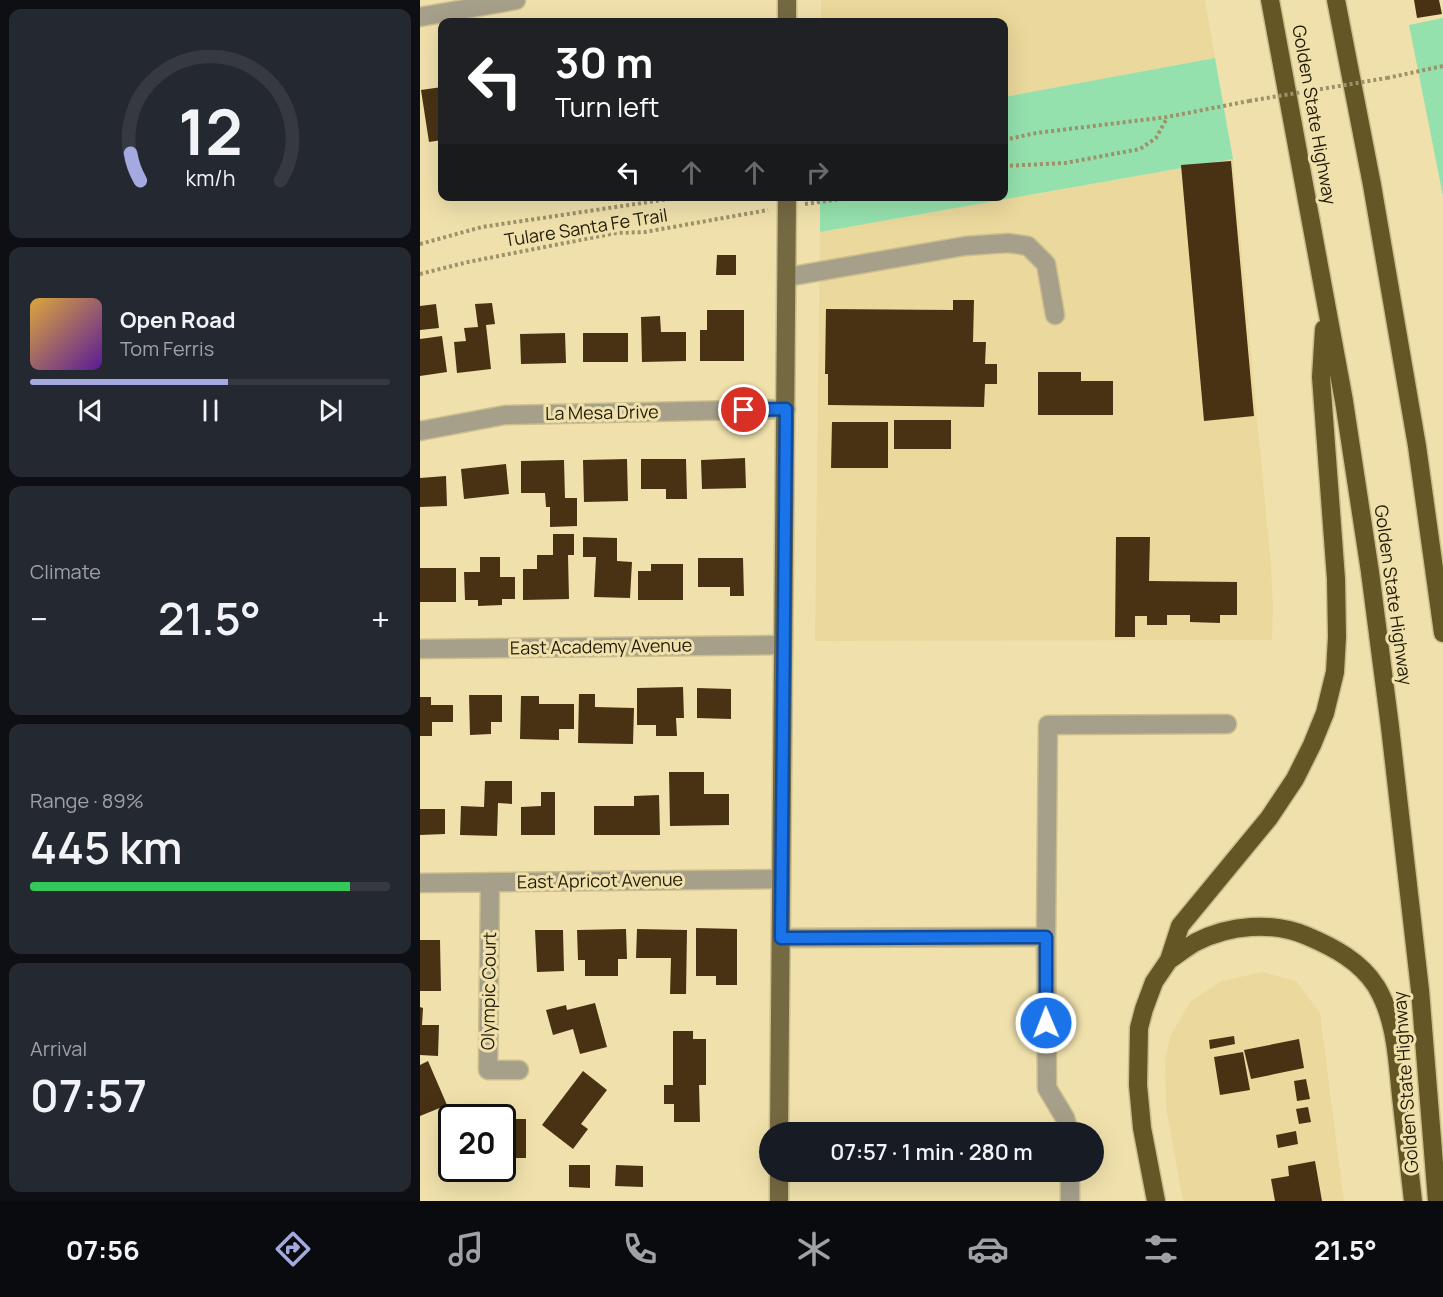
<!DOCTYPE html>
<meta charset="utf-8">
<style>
:root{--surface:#171b24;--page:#242831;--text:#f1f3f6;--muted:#9ea1a6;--line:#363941;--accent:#a4aae0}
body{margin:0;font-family:Manrope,sans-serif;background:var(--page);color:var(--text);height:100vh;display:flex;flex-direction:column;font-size:22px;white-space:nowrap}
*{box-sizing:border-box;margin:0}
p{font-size:20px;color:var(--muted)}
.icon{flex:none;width:33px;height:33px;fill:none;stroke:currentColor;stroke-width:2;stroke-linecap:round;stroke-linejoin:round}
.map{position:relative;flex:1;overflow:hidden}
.panel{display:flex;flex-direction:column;gap:9px;padding:9px;background:#0d0f14;width:420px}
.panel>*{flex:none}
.banner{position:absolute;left:18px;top:18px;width:570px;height:183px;border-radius:12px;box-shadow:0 6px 24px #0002;background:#202124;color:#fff;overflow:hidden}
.speed{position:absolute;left:18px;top:1104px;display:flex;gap:12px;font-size:30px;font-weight:700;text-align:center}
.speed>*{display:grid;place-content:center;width:78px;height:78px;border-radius:50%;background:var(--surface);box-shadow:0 6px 24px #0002;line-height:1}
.speed .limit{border:3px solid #111;border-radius:9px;background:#fff;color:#111}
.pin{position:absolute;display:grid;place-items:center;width:51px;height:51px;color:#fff;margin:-26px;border:3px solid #fff;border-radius:50%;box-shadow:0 2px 6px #0007}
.me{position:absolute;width:66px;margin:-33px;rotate:359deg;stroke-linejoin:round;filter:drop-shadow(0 0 4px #0008)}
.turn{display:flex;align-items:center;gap:21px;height:126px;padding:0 18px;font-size:27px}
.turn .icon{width:78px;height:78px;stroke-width:2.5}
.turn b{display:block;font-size:42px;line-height:51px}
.lanes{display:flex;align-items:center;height:57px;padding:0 18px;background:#0003;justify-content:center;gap:30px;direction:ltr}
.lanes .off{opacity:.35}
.big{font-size:45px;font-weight:600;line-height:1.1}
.panel .tile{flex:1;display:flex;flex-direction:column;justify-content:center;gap:9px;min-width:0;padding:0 21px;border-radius:12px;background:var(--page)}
.panel .dial{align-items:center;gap:0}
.dial svg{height:156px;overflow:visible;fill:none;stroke:var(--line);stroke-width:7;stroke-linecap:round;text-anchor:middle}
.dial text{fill:var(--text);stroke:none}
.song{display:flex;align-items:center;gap:18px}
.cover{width:72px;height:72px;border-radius:9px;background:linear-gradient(135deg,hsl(40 70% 55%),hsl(270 70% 35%))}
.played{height:6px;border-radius:3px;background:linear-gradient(90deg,var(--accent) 55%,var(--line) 55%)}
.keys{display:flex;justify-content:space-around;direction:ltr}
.heat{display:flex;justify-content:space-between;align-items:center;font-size:33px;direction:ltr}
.charge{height:9px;border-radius:4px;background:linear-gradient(90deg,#34c759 89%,var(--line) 0)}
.trip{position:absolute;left:339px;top:1122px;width:345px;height:60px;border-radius:30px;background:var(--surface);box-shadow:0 6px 24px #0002;font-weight:600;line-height:60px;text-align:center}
.tab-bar{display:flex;height:96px;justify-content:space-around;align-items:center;background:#090b0e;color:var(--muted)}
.tab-bar .icon{width:42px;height:42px}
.tab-bar .active{color:var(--accent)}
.tab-bar b{font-size:27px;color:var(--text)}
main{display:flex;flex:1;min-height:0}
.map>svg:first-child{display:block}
</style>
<main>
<section class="panel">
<div class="tile dial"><svg viewBox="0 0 100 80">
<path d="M14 69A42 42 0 1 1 86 69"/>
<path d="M14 69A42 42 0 0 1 9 55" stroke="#a4aae0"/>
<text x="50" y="56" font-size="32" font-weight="700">12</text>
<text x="50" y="72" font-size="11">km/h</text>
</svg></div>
<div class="tile">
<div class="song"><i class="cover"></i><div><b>Open Road</b><p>Tom Ferris</p></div></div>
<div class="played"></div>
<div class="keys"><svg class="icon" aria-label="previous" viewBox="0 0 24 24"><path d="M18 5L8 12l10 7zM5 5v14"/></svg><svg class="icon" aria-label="pause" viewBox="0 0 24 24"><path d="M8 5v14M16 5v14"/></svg><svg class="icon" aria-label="next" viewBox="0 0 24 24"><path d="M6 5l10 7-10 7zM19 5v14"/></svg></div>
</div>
<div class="tile"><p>Climate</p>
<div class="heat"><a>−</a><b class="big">21.5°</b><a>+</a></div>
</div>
<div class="tile"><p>Range · 89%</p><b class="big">445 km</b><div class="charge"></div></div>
<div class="tile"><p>Arrival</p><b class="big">07:57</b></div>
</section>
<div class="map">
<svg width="1023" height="1201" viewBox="0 0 1023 1201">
<rect width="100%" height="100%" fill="#f0e1ac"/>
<path fill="#ead89c" d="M401,0h384l10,58 -211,39v-75h-183z
M813,159l38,408 2,42 -1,31 -457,1 5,-409z
M843,972l33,9 24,32 24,188h-161l-17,-94 -1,-46 5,-25 21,-35 31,-20z"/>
<path fill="#95e1ad" d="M1023,18v178l-34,-171z
M795,58l18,101 -413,73v-35l184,-1v-99z"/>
<path fill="#483213" d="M994,0h25l3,14 -25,4z
M22,87v53l-13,2 -8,-52z
M811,161l23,255 -50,5 -23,-256z
M297,255h19v20h-20z
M533,300h21l-1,42h13l-1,22h12v20h-12l-1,23 -156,-2v-31h-3l1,-65 127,1z
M72,303l3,21 -9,1 5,44 -34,4 -3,-31 12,-1 -2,-13 14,-1 -3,-23z
M16,304l3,24 -19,2v-24z
M287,310h37v51h-44v-31h7z
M240,316l1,16h25v29l-44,1 -1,-45z
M145,333l1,30 -45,1 -1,-30z
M163,333h45v29h-45z
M22,336l5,36 -27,4v-37z
M618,372h43v9h32v34h-75z
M474,420h57v29h-57z
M412,422h56v46h-57z
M325,458l1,30 -44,1 -1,-29z
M207,459l1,42 -44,1 -1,-42z
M221,459h45l1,40h-21v-10h-25z
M144,460l1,38h12v28l-27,1v-20h-4l-1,-14h-24v-32z
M86,464l3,30 -45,5 -3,-30z
M26,476l1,30 -27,1v-29z
M133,534h21v21h-6l1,44 -46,1v-31h14v-14h16z
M163,537l34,1v23l15,1 -2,36 -36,-1 2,-40h-13z
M696,537h34l-1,44 88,1v33h-17v8l-30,-1v-7h-23v10h-20v-9h-12v21h-20z
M60,557h20v20h15v22h-13v6l-24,1v-6h-13l-1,-28h16z
M278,558h45l1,38h-14v-9h-32z
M231,564h32v36h-45v-29h13z
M0,568h36v34h-36z
M263,687l1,31h-8l1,18h-21v-11h-19v-37z
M277,688l34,1v30l-34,-1z
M159,694h16v13l39,1 -1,36 -55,-1z
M49,695h33v27h-11v12l-21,1z
M101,696h18v8h35v25h-15v11l-39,-1z
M0,697h11v8h22v17h-21v14h-12z
M249,772h35v22h25v31l-59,1z
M65,781h27v23l-14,-1 -1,33 -37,-1 1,-29 23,1z
M121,792h14v43h-34v-28l20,-1z
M239,795l1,40h-66v-29h40v-10z
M0,809h25v25l-25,1z
M276,928l41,1v56h-21v-9h-20z
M206,929l1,30h-9v17h-33v-16h-7l-1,-30z
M217,929l50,1 -1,64h-16l1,-36h-35z
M115,930h28l1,41 -27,1z
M0,940h20l1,51h-21z
M175,1003l12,44 -27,7 -7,-25 -20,6 -7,-25 20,-5 1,5z
M0,1007l3,1 -1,17h17l-1,31 -18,-1z
M253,1031h20v8h13v46h-7l1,37h-26v-18h-10v-19h9z
M814,1036l1,8 -25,5 -1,-9z
M879,1039l5,29 -53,11 -7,-29z
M823,1052l7,38 -30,5 -6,-38z
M8,1061l19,44 -27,11v-51z
M163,1071l24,19 -26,34 7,5 -15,20 -31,-24z
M886,1079l4,20 -13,2 -3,-20z
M888,1107l3,15 -12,2 -3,-15z
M82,1119h24v39h-24z
M876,1131l2,13 -20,4 -2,-13z
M895,1161l7,40h-47l-4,-22 18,-3 -1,-10z
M149,1165h21v23l-21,-1z
M196,1165l27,1v21l-28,-1z"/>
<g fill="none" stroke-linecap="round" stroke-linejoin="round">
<g stroke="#cbbe8e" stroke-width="21">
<path id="minor" d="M0,17l96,-17
M367,277l178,-31 43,-3 20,3 18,18 9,51
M0,431l85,-16 281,-6
M0,649l363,-4
M70,882l-2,188h31
M0,883l361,-4
M361,938l265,-1
M649,1132l-4,-14 -18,-30 -1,-151 2,-212 179,-1
M650,1172v29"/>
</g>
<g stroke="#cbbe8e" stroke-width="21">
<path id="major" d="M367,0v22
M359,1132l8,-936
M359,1201v-29"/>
</g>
<g stroke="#cbbe8e" stroke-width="21">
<path id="highway" d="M850,0l74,401 26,171 20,155 30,263 17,211
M916,0l36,185 45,261 26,187
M749,960c9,-6 18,-13 27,-18 33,-17 76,-21 111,-6 26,11 53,25 69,50 20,33 21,73 25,110 4,35 8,70 12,105
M736,1201l-14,-73 -4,-43 1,-57 5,-19 10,-27 15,-22 11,-34 89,-108 26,-39 17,-34 13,-32 10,-41 2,-35 -1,-58 -15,-202 3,-48"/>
</g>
<path stroke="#9d926a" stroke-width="4" stroke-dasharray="3 3" stroke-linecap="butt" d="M967,78l56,-12
M584,140l32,-7 131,-16 82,-16
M584,166l61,-3 75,-14 16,-11 11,-20
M385,204l59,-8
M0,244l62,-17 207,-31
M0,274l48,-12 148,-29 29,-1 123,-22"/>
<use href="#minor" stroke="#a6a08a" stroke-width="18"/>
<use href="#major" stroke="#756941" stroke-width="18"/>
<use href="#highway" stroke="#645625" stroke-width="18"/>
<path stroke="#9d926a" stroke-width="4" stroke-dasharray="3 3" stroke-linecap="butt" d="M829,101l138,-23"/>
</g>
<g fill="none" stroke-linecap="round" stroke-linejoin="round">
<g stroke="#114b97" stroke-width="15">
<path id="route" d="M324,410l42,-1 -5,529 265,-1v86"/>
</g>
<use href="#route" stroke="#1a73e8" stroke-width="10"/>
</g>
<g text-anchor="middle" stroke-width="6" stroke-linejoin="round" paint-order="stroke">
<g font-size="18" fill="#211c07" stroke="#f0e1ac">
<text transform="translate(894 115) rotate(80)" y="6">Golden State Highway</text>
<text transform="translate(166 228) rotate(-9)" y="6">Tulare Santa Fe Trail</text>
<text transform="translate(182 413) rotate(-1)" y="6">La Mesa Drive</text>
<text transform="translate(973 595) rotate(82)" y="6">Golden State Highway</text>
<text transform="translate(181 647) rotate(-1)" y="6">East Academy Avenue</text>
<text transform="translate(180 881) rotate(-1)" y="6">East Apricot Avenue</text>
<text transform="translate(69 991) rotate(-89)" y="6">Olympic Court</text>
<text transform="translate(986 1082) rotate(-94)" y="6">Golden State Highway</text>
</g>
</g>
</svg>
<div class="speed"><div class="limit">20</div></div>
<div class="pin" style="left:324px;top:410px;background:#d93025"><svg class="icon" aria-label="arrive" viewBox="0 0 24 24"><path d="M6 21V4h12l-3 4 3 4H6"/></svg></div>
<svg class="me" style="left:626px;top:1023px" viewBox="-20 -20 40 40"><circle r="17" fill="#1a73e8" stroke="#fff" stroke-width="3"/><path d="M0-11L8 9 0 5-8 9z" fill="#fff"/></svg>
<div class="trip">07:57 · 1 min · 280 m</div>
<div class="banner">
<div class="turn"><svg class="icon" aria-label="left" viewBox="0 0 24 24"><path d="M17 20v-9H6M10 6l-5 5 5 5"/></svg><div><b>30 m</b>Turn left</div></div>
<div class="lanes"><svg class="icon" aria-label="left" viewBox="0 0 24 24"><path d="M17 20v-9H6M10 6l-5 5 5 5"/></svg><svg class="icon off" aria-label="ahead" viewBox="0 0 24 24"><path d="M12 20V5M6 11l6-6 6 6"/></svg><svg class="icon off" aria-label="ahead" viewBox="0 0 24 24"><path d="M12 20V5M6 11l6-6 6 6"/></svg><svg class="icon off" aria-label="right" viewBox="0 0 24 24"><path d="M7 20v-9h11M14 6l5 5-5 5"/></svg></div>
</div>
</div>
</main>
<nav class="tab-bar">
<b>07:56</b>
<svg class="icon active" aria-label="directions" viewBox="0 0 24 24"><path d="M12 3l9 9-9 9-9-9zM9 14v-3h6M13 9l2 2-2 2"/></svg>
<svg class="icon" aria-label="music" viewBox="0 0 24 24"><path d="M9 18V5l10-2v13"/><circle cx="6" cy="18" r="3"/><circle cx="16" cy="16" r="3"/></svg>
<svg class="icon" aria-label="phone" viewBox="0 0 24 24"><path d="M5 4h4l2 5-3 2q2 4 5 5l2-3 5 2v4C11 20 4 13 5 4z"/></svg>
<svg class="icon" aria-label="climate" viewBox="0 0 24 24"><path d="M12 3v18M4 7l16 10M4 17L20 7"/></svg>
<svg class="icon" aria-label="car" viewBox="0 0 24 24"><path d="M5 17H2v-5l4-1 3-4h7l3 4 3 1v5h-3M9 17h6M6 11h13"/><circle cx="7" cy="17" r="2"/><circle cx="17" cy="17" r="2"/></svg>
<svg class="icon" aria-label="filters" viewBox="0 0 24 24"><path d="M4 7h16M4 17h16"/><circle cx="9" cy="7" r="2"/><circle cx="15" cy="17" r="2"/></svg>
<b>21.5°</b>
</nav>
